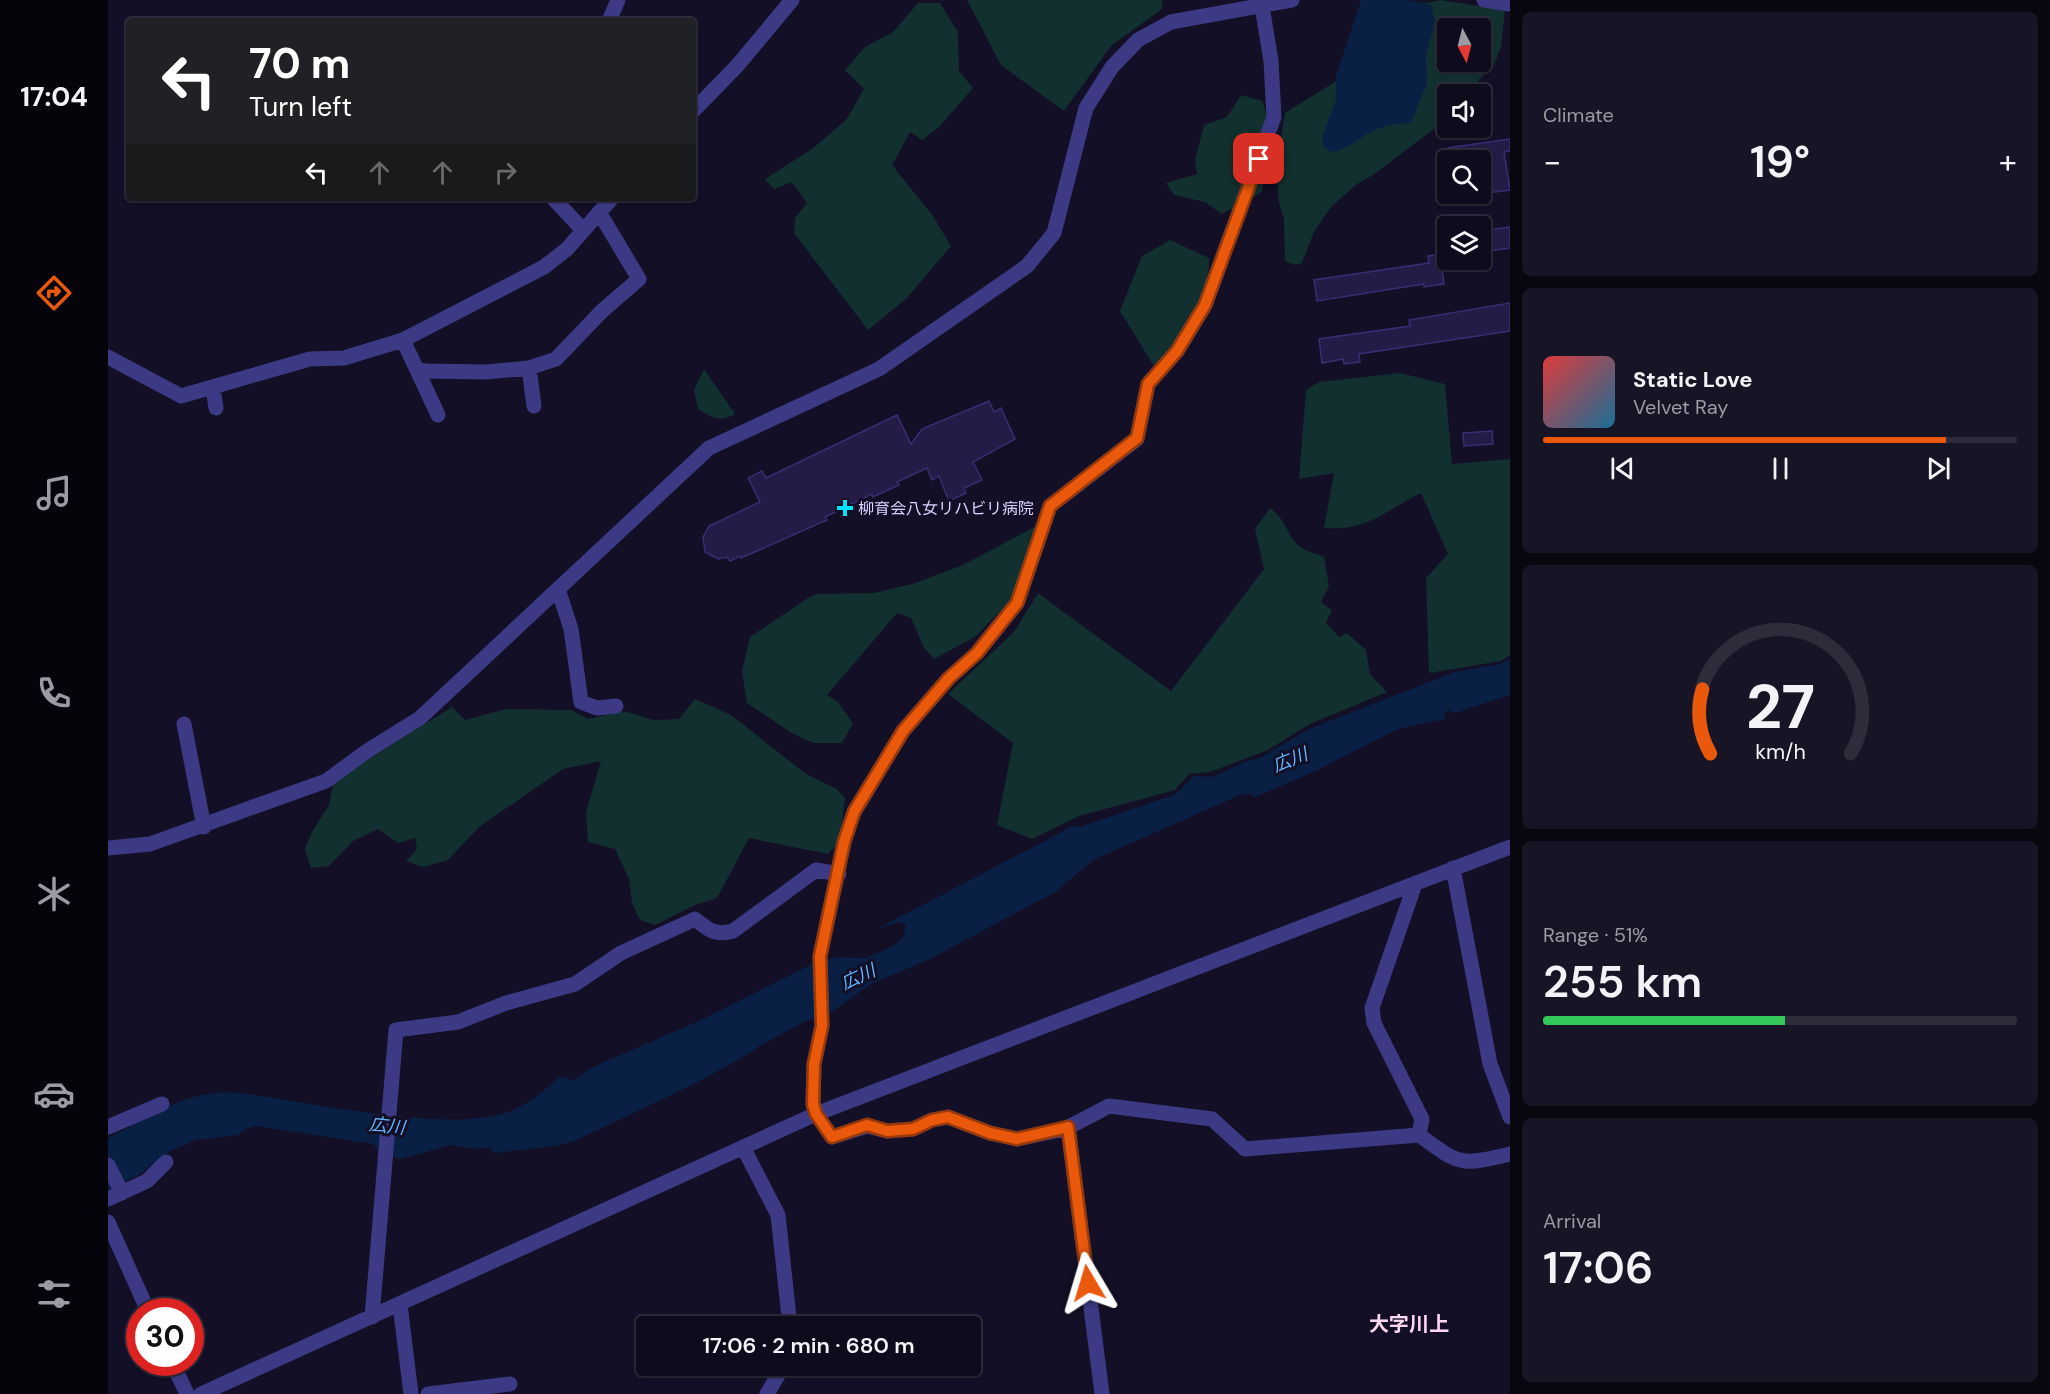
<!DOCTYPE html>
<meta charset="utf-8">
<style>
:root{--surface:#0e0b1c;--page:#171425;--text:#f1f3f6;--muted:#9b9ba3;--line:#2e2b3b;--accent:#ea580c}
body{margin:0;font-family:"DM Sans","Noto Sans JP",sans-serif;background:var(--page);color:var(--text);height:100vh;display:flex;flex-direction:column;font-size:22px;white-space:nowrap}
*{box-sizing:border-box;margin:0}
p{font-size:20px;color:var(--muted)}
.icon{flex:none;width:33px;height:33px;fill:none;stroke:currentColor;stroke-width:2;stroke-linecap:round;stroke-linejoin:round}
.map{position:relative;flex:1;overflow:hidden}
.details{display:flex;flex-direction:column;gap:12px;padding:12px;background:#08060f;width:540px}
.details>*{flex:none}
.hud{position:absolute;left:18px;top:18px;width:570px;height:183px;border-radius:6px;box-shadow:0 2px 4px #0004,0 0 0 2px var(--line);background:#202124;color:#fff;overflow:hidden}
.needle{width:39px;rotate:173deg}
.tools{position:absolute;left:1329px;top:18px;display:grid;gap:12px}
.tools a{display:grid;place-items:center;width:54px;height:54px;border-radius:6px;background:var(--surface);box-shadow:0 2px 4px #0004,0 0 0 2px var(--line);font-size:30px}
.speed{position:absolute;left:18px;top:1298px;display:flex;gap:12px;font-size:30px;font-weight:700;text-align:center}
.speed>*{display:grid;place-content:center;width:78px;height:78px;border-radius:50%;background:var(--surface);box-shadow:0 2px 4px #0004,0 0 0 2px var(--line);line-height:1}
.speed .limit{border:9px solid #d22;background:#fff;color:#111}
.pin{position:absolute;display:grid;place-items:center;width:51px;height:51px;color:#fff;margin:-26px;border-radius:12px;box-shadow:0 3px 9px #0006}
.me{position:absolute;width:66px;margin:-33px;rotate:353deg;stroke-linejoin:round;filter:drop-shadow(0 0 4px #0008)}
.turn{display:flex;align-items:center;gap:21px;height:126px;padding:0 24px;font-size:27px}
.turn .icon{width:78px;height:78px;stroke-width:2.5}
.turn b{display:block;font-size:42px;line-height:51px}
.lanes{display:flex;align-items:center;height:57px;padding:0 24px;background:#0003;justify-content:center;gap:30px;direction:ltr}
.lanes .off{opacity:.35}
.big{font-size:45px;font-weight:600;line-height:1.1}
.details .tile{flex:1;display:flex;flex-direction:column;justify-content:center;gap:9px;min-width:0;padding:0 21px;border-radius:9px;background:var(--page)}
.details .dial{align-items:center;gap:0}
.dial svg{height:156px;overflow:visible;fill:none;stroke:var(--line);stroke-width:7;stroke-linecap:round;text-anchor:middle}
.dial text{fill:var(--text);stroke:none}
.song{display:flex;align-items:center;gap:18px}
.cover{width:72px;height:72px;border-radius:9px;background:linear-gradient(135deg,hsl(0 70% 55%),hsl(200 70% 35%))}
.played{height:6px;border-radius:3px;background:linear-gradient(90deg,var(--accent) 85%,var(--line) 85%)}
.keys{display:flex;justify-content:space-around;direction:ltr}
.heat{display:flex;justify-content:space-between;align-items:center;font-size:33px;direction:ltr}
.charge{height:9px;border-radius:4px;background:linear-gradient(90deg,#34c759 51%,var(--line) 0)}
.trip{position:absolute;left:528px;top:1316px;width:345px;height:60px;border-radius:6px;background:var(--surface);box-shadow:0 2px 4px #0004,0 0 0 2px var(--line);font-weight:600;line-height:60px;text-align:center}
main{display:flex;flex:1;min-height:0}
.menu{display:flex;flex-direction:column;width:108px;justify-content:space-around;align-items:center;background:#06040b;color:var(--muted)}
.menu .icon{width:42px;height:42px}
.menu .current{color:var(--accent)}
.menu b{font-size:27px;color:var(--text)}
.map>svg:first-child{display:block}
</style>
<main>
<nav class="menu">
<b>17:04</b>
<svg class="icon current" aria-label="directions" viewBox="0 0 24 24"><path d="M12 3l9 9-9 9-9-9zM9 14v-3h6M13 9l2 2-2 2"/></svg>
<svg class="icon" aria-label="music" viewBox="0 0 24 24"><path d="M9 18V5l10-2v13"/><circle cx="6" cy="18" r="3"/><circle cx="16" cy="16" r="3"/></svg>
<svg class="icon" aria-label="phone" viewBox="0 0 24 24"><path d="M5 4h4l2 5-3 2q2 4 5 5l2-3 5 2v4C11 20 4 13 5 4z"/></svg>
<svg class="icon" aria-label="climate" viewBox="0 0 24 24"><path d="M12 3v18M4 7l16 10M4 17L20 7"/></svg>
<svg class="icon" aria-label="car" viewBox="0 0 24 24"><path d="M5 17H2v-5l4-1 3-4h7l3 4 3 1v5h-3M9 17h6M6 11h13"/><circle cx="7" cy="17" r="2"/><circle cx="17" cy="17" r="2"/></svg>
<svg class="icon" aria-label="filters" viewBox="0 0 24 24"><path d="M4 7h16M4 17h16"/><circle cx="9" cy="7" r="2"/><circle cx="15" cy="17" r="2"/></svg>
</nav>
<div class="map">
<svg width="1402" height="1394" viewBox="0 0 1402 1394">
<rect width="100%" height="100%" fill="#130f26"/>
<path fill="#12302f" fill-rule="evenodd" d="M859,0h195v9l-51,37 -47,65 -63,-46z
M1332,0l65,10 -4,37 -7,18 -29,29h-17l-1,25 -74,56 -16,9 -26,23 -17,25 -12,31 -7,2 -10,-4 -1,-41 -5,-18 -3,-34 9,-55 56,-35 80,-74zM1340,28h32v34h-32z
M810,3h22l18,29 1,39 14,17 -34,39 -17,13 -12,-8 -18,33 41,51 18,30 -44,52 -39,32 -74,-97 1,-15 12,-15 -15,-21 -18,7 -9,-10 47,-30 34,-29 18,-31 -19,-19 20,-23 28,-15z
M1133,95l21,6c12,29 4,62 0,91l-40,22 -17,-12 -31,-7 -8,-12 31,-9 -2,-14 9,-35 23,-8z
M1062,240l39,18c2,41 -32,78 -54,110l-35,-57 22,-55z
M596,369l31,45c-16,9 -22,4 -37,-5l-4,-19z
M1292,373l45,11 7,80 58,-5v196l-9,6 -72,12 -3,-95 22,-24 -27,-61c-37,18 -51,38 -97,35l10,-55 -35,6 7,-89 13,-8z
M1162,508c19,14 16,29 32,40 6,4 16,6 22,9l5,29 -8,16 11,8 -6,13 13,14 8,-4 19,17 4,24 17,18 -77,32 -42,26 -58,22 -21,2 -14,16 -96,26 -47,23 -35,-14 16,-82 -65,-49 66,-62 24,-39 133,98 93,-122 -9,-40z
M930,525l-28,76 -35,36 -41,22 -10,-11 -13,-30 -14,-5 -70,82 11,7 15,21 -11,20h-29l-23,-11 -43,-29 -5,-32 8,-34 58,-39 9,-4 57,-1 38,-9 51,-19z
M587,699l36,16 75,59 31,15 8,9 -5,43 -12,13 -79,-16 -32,60 -22,7 -40,20 -15,-5 -8,-17 -3,-24 -14,-30 -27,-7 -2,-30 15,-51 -38,8 -84,58 -31,33 -25,7 -17,-6 11,-12 -2,-11 -17,5 -20,-14 -25,12 -24,25 -18,2 -6,-19 7,-17 17,-27 4,-21 38,-27 81,-50 13,13 41,-11 65,1 17,9 36,-8 29,9 26,-1z"/>
<path fill="#0a1f44" d="M1253,0h47l23,5 4,16 -9,34 1,28 -16,40c-14,0 -30,3 -42,10 -14,7 -21,17 -38,19l-7,-5 -2,-10 14,-37v-24z
M1402,659v36l-55,18 -7,-3 -3,2v7l-47,10 -82,42 -61,26 -5,-3 -10,1 -145,64 -40,33 -125,67 -59,25 -44,31 -21,6 -45,24 -14,10 -53,29 -117,56 -21,6 -60,7 -6,-2 3,-4 -18,2 -24,-4 -51,14 -20,-7 -7,-8 -117,-18 -11,3 -6,6 -43,5 -25,11 -29,22 -34,18v-53c36,-17 68,-42 109,-45 21,-2 42,3 63,6 58,9 179,33 231,12 18,-7 34,-22 49,-34l14,3 19,-13 108,-47 111,-56 24,-7 31,1 26,-12 10,-9 3,-11 -6,-4 -23,7 196,-103 6,1 89,-30 9,-4 17,-17 18,1 33,-15 15,-4 49,-29 146,-57 45,-8z"/>
<path fill="#241b47" stroke="#3b2d73" stroke-width="1.5" d="M1402,139v12l-6,1 6,38 -30,4v-34h-30l-2,-12z
M1402,227v21l-30,4v-21z
M1332,254l4,30 -20,3v-3l-107,17 -3,-21 115,-17 -1,-7z
M1402,303v28l-151,23 1,8 -16,2 -1,-5 -21,4 -3,-24 91,-13 -1,-6z
M881,401l5,11 7,-4 14,31 -42,23 9,18 -18,8 2,5 -17,8 -10,-25 -7,4 -5,-12 -30,14 2,3 -26,12 -1,-3 -47,23 2,3 -86,38 -1,-2 -10,5 -3,-4 -9,2 -13,-7 -2,-15 6,-11 51,-24 -12,-24 14,-7 4,7 131,-63 14,29 11,-15z
M1384,431l1,13 -29,2 -1,-13z"/>
<g fill="none" stroke-linecap="round" stroke-linejoin="round">
<path stroke="#3d3a85" stroke-width="15" d="M1153,0l10,61 3,56 -69,188 -28,46 -29,33 -11,55 -87,67 -33,97 -40,50 -28,25 -46,53 -49,81 -10,30 -24,114 2,69 -8,39 -1,40 3,10 16,23 35,-11 20,5 26,-2 19,-9 16,-3 42,16 27,6 48,-10 44,-23 103,13 33,30 174,-14c41,30 41,31 91,19
M1376,0l26,4
M501,21l9,-21
M585,111l44,-45 55,-66
M445,198l30,32
M295,340l14,30 10,1 59,1 43,-4 27,-9 46,-48 37,-32 -40,-67
M0,357l73,39 129,-37 34,-1 59,-18 141,-73 23,-18 45,-51
M421,368l5,38
M309,370l21,45
M105,388l3,20
M450,589l13,40 10,73 16,6 19,-2
M76,724l20,103
M0,848l42,-4 176,-63 41,-30 53,-33 289,-270 170,-79 148,-103 27,-33 32,-125 26,-41 26,-27 33,-18 121,-22
M1345,868l37,196 20,53
M1307,884l-43,124 2,15 48,96 -3,16
M0,1127l54,-23
M960,1127l34,267
M636,1149l34,66 12,111
M0,1165l14,28
M0,1199l39,-18 19,-19
M0,1222l40,89
M292,1305l11,89
M264,1317l24,-287 62,-8 48,-19 69,-19 46,-31 74,-34c13,11 21,17 38,12l83,-61 23,4
M64,1362l15,32
M93,1394l615,-280 694,-267
M320,1394l82,-10
M659,1394l17,-29"/>
</g>
<g fill="none" stroke-linecap="round" stroke-linejoin="round">
<g stroke="#983908" stroke-width="15">
<path id="route" d="M980,1283l-20,-156 -51,12 -27,-6 -42,-16 -16,3 -19,9 -26,2 -20,-6 -35,12 -16,-23 -3,-10 1,-40 8,-38 -2,-70 24,-114 10,-30 49,-81 46,-53 28,-25 40,-50 33,-97 87,-68 11,-54 29,-33 28,-46 54,-146"/>
</g>
<use href="#route" stroke="#ea580c" stroke-width="10"/>
</g>
<path fill="#00e5ff" stroke="#130f26" stroke-width="2" d="M734 499h6v6h6v6h-6v6h-6v-6h-6v-6h6z"/>
<g text-anchor="middle" stroke-width="6" stroke-linejoin="round" paint-order="stroke">
<g font-size="16" fill="#d9d4ff" stroke="#130f26" text-anchor="start">
<text x="750" y="514">柳育会八女リハビリ病院</text>
</g>
<g font-size="18" font-style="italic" fill="#62b6ff" stroke="#130f26">
<text transform="translate(1182 760) rotate(-22)" y="6">広川</text>
<text transform="translate(750 977) rotate(-25)" y="6">広川</text>
<text transform="translate(279 1126) rotate(6)" y="6">広川</text>
</g>
<g font-size="20" font-weight="bold" fill="#ffd6f0" stroke="#130f26">
<text x="1301" y="1331">大字川上</text>
</g>
</g>
</svg>
<div class="tools">
<a><svg class="needle" viewBox="-14 -14 28 28"><path d="M0-13l5 13h-10z" fill="#e53935"/><path d="M0 13l5-13h-10z" fill="#9b9ba3"/></svg></a>
<a><svg class="icon" aria-label="sound" viewBox="0 0 24 24"><path d="M4 9h4l5-4v14l-5-4H4zM17 9q2 3 0 6"/></svg></a>
<a><svg class="icon" aria-label="search" viewBox="0 0 24 24"><circle cx="10" cy="10" r="6"/><path d="M15 15l6 6"/></svg></a>
<a><svg class="icon" aria-label="layers" viewBox="0 0 24 24"><path d="M12 4l9 5-9 5-9-5zM3 14l9 5 9-5"/></svg></a>
</div>
<div class="speed"><div class="limit">30</div></div>
<div class="pin" style="left:1151px;top:159px;background:#d93025"><svg class="icon" aria-label="arrive" viewBox="0 0 24 24"><path d="M6 21V4h12l-3 4 3 4H6"/></svg></div>
<svg class="me" style="left:980px;top:1283px" viewBox="-20 -20 40 40"><path d="M0-17L14 15 0 8-14 15z" fill="#ea580c" stroke="#fff" stroke-width="4"/></svg>
<div class="trip">17:06 · 2 min · 680 m</div>
<div class="hud">
<div class="turn"><svg class="icon" aria-label="left" viewBox="0 0 24 24"><path d="M17 20v-9H6M10 6l-5 5 5 5"/></svg><div><b>70 m</b>Turn left</div></div>
<div class="lanes"><svg class="icon" aria-label="left" viewBox="0 0 24 24"><path d="M17 20v-9H6M10 6l-5 5 5 5"/></svg><svg class="icon off" aria-label="ahead" viewBox="0 0 24 24"><path d="M12 20V5M6 11l6-6 6 6"/></svg><svg class="icon off" aria-label="ahead" viewBox="0 0 24 24"><path d="M12 20V5M6 11l6-6 6 6"/></svg><svg class="icon off" aria-label="right" viewBox="0 0 24 24"><path d="M7 20v-9h11M14 6l5 5-5 5"/></svg></div>
</div>
</div>
<section class="details">
<div class="tile"><p>Climate</p>
<div class="heat"><a>−</a><b class="big">19°</b><a>+</a></div>
</div>
<div class="tile">
<div class="song"><i class="cover"></i><div><b>Static Love</b><p>Velvet Ray</p></div></div>
<div class="played"></div>
<div class="keys"><svg class="icon" aria-label="previous" viewBox="0 0 24 24"><path d="M18 5L8 12l10 7zM5 5v14"/></svg><svg class="icon" aria-label="pause" viewBox="0 0 24 24"><path d="M8 5v14M16 5v14"/></svg><svg class="icon" aria-label="next" viewBox="0 0 24 24"><path d="M6 5l10 7-10 7zM19 5v14"/></svg></div>
</div>
<div class="tile dial"><svg viewBox="0 0 100 80">
<path d="M14 69A42 42 0 1 1 86 69"/>
<path d="M14 69A42 42 0 0 1 10 36" stroke="#ea580c"/>
<text x="50" y="56" font-size="32" font-weight="700">27</text>
<text x="50" y="72" font-size="11">km/h</text>
</svg></div>
<div class="tile"><p>Range · 51%</p><b class="big">255 km</b><div class="charge"></div></div>
<div class="tile"><p>Arrival</p><b class="big">17:06</b></div>
</section>
</main>
